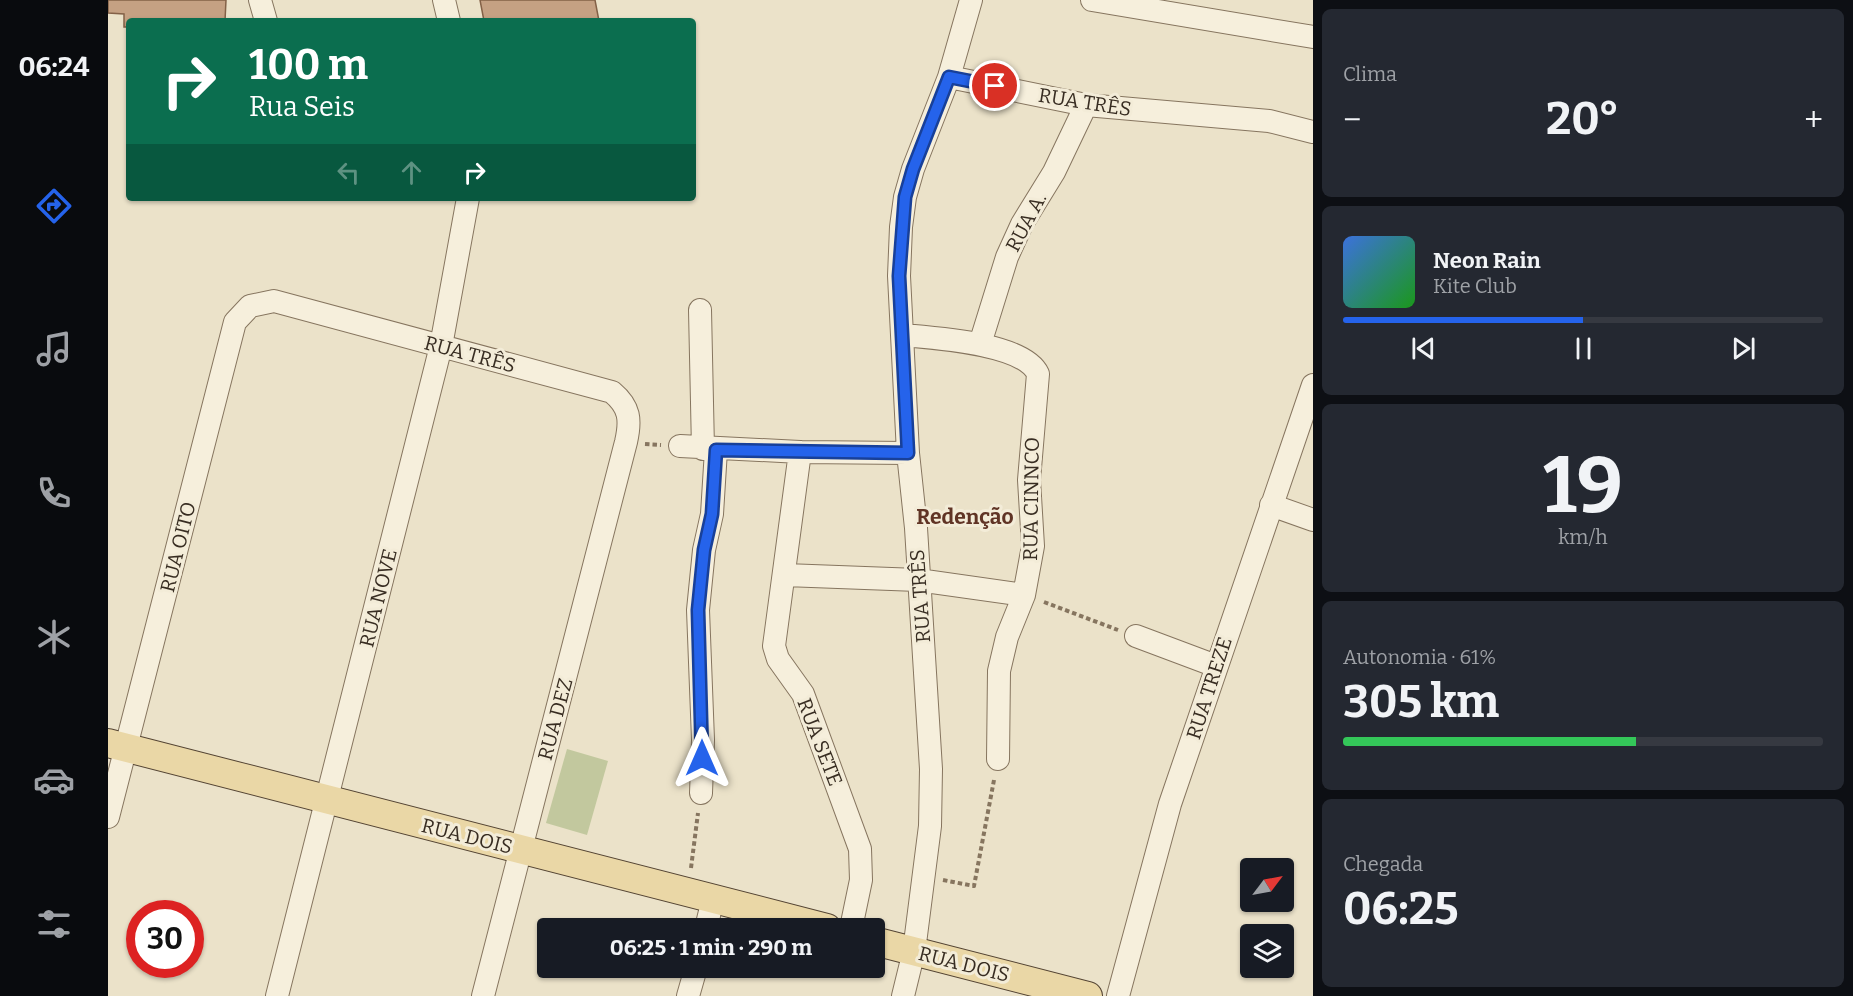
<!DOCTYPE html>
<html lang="pt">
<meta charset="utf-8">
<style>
:root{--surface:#171b24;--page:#242831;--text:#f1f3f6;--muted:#9ea1a6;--line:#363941;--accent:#2563eb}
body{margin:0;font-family:Bitter,serif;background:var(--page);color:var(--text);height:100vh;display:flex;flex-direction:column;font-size:22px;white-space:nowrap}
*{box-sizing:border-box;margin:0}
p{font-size:20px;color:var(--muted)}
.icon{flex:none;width:33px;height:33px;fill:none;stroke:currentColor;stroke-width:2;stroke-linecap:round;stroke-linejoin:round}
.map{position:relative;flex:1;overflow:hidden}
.drawer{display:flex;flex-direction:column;gap:9px;padding:9px;background:#0d0f14;width:540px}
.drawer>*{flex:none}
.top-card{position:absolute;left:18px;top:18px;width:570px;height:183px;border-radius:6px;box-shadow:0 2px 4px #0004;background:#0b6e4f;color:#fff;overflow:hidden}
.needle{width:39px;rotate:58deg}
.fabs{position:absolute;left:1132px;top:858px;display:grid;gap:12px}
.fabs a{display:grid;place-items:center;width:54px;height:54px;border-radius:6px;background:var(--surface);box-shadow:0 2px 4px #0004;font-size:30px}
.speed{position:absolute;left:18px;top:900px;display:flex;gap:12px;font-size:30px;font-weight:700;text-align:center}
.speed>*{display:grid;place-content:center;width:78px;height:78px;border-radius:50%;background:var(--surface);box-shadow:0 2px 4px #0004;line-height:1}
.speed .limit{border:9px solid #d22;background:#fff;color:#111}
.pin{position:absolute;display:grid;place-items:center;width:51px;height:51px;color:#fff;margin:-26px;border:3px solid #fff;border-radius:50%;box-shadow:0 2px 6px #0007}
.me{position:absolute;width:66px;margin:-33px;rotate:0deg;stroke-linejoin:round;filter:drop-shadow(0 0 4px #0008)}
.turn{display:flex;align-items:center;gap:21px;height:126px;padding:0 24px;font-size:27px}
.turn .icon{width:78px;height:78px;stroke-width:2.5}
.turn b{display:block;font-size:42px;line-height:51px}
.lanes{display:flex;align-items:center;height:57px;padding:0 24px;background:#0003;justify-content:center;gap:30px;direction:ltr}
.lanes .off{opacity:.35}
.big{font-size:45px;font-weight:700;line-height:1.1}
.drawer .widget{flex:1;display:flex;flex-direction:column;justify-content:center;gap:9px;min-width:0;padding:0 21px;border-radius:9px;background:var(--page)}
.drawer .dial{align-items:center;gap:0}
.dial b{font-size:78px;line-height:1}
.song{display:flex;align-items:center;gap:18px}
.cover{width:72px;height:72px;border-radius:9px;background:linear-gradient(135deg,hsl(220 70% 55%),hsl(120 70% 35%))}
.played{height:6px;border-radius:3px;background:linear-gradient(90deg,var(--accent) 50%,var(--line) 50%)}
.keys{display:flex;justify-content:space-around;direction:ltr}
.heat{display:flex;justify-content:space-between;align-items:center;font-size:33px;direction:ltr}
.charge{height:9px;border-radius:4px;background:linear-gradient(90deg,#34c759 61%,var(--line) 0)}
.trip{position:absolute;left:429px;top:918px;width:348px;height:60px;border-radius:6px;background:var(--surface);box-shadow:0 2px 4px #0004;font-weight:700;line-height:60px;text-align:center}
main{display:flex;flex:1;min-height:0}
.menu{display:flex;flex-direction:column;width:108px;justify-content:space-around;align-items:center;background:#090b0e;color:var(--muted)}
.menu .icon{width:42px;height:42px}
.menu .selected{color:var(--accent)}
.menu b{font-size:27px;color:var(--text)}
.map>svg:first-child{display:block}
</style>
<main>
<nav class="menu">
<b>06:24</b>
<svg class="icon selected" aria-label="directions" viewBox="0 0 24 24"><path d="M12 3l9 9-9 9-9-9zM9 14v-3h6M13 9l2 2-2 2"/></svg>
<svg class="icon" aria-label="music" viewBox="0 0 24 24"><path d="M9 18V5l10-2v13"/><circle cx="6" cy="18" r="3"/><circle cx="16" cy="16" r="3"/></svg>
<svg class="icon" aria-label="phone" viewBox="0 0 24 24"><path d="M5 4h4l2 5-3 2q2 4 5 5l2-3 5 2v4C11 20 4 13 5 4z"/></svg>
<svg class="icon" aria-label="climate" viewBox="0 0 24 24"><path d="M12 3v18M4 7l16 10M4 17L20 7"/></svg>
<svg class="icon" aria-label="car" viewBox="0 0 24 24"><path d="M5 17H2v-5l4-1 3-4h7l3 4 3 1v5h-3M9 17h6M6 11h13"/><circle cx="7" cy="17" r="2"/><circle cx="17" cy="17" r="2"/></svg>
<svg class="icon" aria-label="filters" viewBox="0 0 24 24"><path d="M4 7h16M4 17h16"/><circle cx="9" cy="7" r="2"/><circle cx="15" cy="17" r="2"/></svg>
</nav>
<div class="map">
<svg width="1205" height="996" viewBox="0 0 1205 996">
<rect width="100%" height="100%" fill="#ebe2c9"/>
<path fill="#c2c89e" d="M459,749l41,12 -21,74 -41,-12z"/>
<path fill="#c5a183" stroke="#836147" stroke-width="1.5" d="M0,0h118l-1,21h-96v6h-5v-13l-16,-1z
M372,0h115l4,21h-115z"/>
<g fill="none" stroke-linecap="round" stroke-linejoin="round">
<g stroke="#86755f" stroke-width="24">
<path id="minor" d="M152,0l6,21
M336,0l5,21
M984,0l221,37
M841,77l137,28 183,16 44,11
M592,310l3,139
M794,335c32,3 122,8 136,39l-9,106 4,66 -9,49 -17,42 -8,34 -1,88
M872,344l27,-87 15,-33 32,-52 32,-67
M572,446l120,6 108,1
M692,452l-26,194 4,13 25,35 57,155 1,31 -10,48
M1163,505l42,15
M677,575l133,5 106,15
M1028,636l80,30
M593,793l2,-53 -5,-130 6,-60 8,-36 4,-64
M0,817l127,-495 15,-16 24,-5 338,91c18,15 19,28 14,50l-143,554
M598,928l7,-29
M169,996l164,-650 27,-148
M580,996l8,-28
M795,996l11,-45 16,-125 1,-57 -15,-241 -8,-75 -9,-177 2,-49 4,-30 8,-28 36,-92 22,-77
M1010,996l52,-192 143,-419"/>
</g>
<g stroke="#544433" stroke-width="30">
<path id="major" d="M0,743l719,185
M766,941l214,55"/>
</g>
<path stroke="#86755f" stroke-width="4" stroke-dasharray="4.5 3" stroke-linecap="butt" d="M537,444l16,1
M936,602l74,28
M583,868l7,-55
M835,880l31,6 20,-106"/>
<use href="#minor" stroke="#f6efdc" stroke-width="22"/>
<use href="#major" stroke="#ead7a6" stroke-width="28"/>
</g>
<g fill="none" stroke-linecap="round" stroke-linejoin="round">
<g stroke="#184099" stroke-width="15">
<path id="route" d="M594,758l-4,-148 6,-60 8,-36 4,-64 192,3 -9,-177 6,-79 8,-28 36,-92 46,9"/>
</g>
<use href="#route" stroke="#2563eb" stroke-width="10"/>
</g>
<g text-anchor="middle" stroke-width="6" stroke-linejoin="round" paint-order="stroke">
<g font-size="20" fill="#382d22" stroke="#f3ecd8">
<text transform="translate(977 102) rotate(9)" y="7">RUA TRÊS</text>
<text transform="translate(918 222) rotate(-62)" y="7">RUA A.</text>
<text transform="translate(362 354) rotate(15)" y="7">RUA TRÊS</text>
<text transform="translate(923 499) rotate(-89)" y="7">RUA CINNCO</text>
<text transform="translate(70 547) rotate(-76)" y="7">RUA OITO</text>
<text transform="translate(812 596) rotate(-94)" y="7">RUA TRÊS</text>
<text transform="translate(270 598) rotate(-76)" y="7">RUA NOVE</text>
<text transform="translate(1101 688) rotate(-72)" y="7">RUA TREZE</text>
<text transform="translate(447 719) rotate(-75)" y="7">RUA DEZ</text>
<text transform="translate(712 742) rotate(69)" y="7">RUA SETE</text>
<text transform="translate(359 836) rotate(14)" y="7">RUA DOIS</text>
<text transform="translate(856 964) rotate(14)" y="7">RUA DOIS</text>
</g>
<g font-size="21" font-weight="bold" fill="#603425" stroke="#f3ecd8">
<text x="857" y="524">Redenção</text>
</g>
</g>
</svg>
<div class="fabs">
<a><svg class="needle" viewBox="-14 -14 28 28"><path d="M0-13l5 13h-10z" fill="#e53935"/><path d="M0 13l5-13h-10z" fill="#9ea1a6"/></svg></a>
<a><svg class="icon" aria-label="layers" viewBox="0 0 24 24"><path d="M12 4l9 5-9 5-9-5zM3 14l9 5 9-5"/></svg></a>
</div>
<div class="speed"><div class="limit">30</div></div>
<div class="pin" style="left:887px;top:86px;background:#d93025"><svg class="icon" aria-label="arrive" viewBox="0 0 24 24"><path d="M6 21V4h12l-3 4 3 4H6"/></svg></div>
<svg class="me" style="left:594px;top:758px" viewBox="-20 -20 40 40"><path d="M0-17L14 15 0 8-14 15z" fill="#2563eb" stroke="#fff" stroke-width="4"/></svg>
<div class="trip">06:25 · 1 min · 290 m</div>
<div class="top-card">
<div class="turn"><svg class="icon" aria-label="right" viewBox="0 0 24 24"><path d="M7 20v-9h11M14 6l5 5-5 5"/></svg><div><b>100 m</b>Rua Seis</div></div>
<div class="lanes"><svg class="icon off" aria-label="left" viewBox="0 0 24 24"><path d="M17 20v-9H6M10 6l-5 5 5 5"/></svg><svg class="icon off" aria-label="ahead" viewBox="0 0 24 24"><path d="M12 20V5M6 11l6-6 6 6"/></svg><svg class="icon" aria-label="right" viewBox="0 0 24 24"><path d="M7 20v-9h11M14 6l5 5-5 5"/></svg></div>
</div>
</div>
<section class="drawer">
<div class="widget"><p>Clima</p>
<div class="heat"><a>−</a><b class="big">20°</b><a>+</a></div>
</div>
<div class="widget">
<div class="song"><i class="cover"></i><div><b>Neon Rain</b><p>Kite Club</p></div></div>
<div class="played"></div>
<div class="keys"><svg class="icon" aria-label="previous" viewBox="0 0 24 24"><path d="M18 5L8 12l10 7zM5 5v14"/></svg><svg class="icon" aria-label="pause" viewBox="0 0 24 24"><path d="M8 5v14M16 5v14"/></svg><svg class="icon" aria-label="next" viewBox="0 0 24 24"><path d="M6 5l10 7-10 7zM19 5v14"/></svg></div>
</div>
<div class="widget dial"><b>19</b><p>km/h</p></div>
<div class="widget"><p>Autonomia · 61%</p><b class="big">305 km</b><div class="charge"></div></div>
<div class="widget"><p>Chegada</p><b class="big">06:25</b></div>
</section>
</main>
